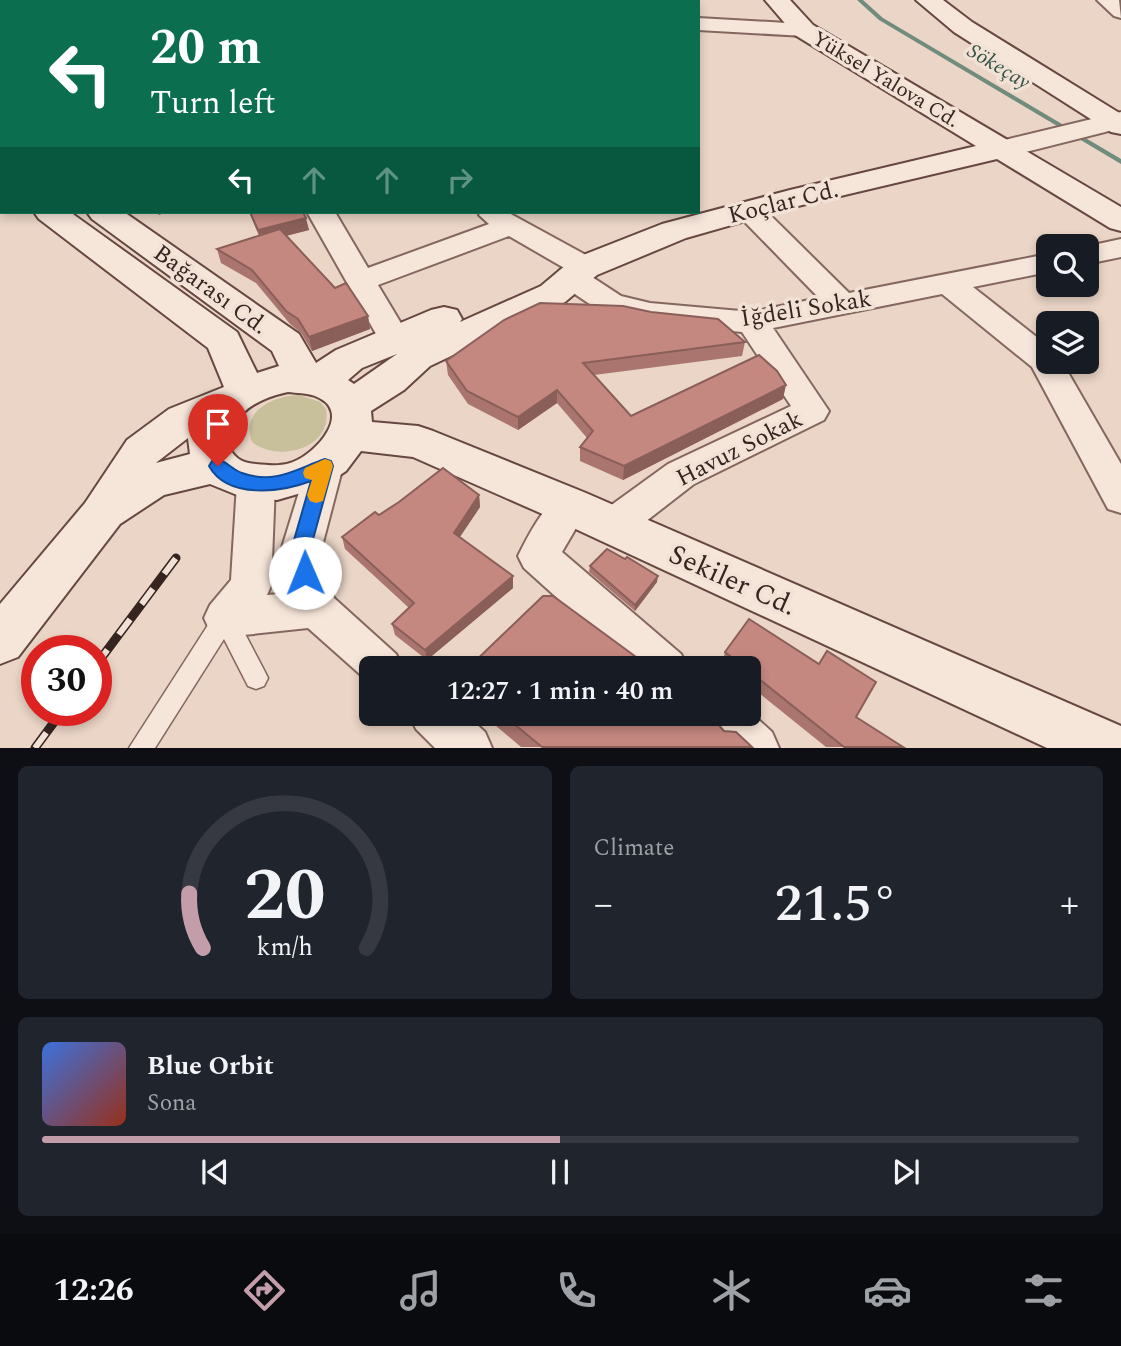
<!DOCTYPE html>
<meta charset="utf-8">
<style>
:root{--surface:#171b24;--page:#20242c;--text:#f1f3f6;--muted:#9ea1a6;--line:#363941;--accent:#c49daa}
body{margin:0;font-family:Spectral,serif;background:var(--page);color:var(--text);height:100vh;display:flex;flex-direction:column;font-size:26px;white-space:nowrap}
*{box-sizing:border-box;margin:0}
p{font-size:23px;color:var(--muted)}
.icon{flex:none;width:38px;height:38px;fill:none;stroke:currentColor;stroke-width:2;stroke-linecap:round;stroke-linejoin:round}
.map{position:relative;height:748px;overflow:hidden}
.panel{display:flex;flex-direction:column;gap:18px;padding:18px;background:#0d0f14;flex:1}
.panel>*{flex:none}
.banner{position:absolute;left:0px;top:0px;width:700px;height:214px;box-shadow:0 4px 10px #0003;background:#0b6e4f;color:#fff;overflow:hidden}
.buttons{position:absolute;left:1036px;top:234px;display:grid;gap:14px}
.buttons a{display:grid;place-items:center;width:63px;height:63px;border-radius:10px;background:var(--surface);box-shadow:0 4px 10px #0003;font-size:35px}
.speed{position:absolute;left:21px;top:635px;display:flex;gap:14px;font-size:35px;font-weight:700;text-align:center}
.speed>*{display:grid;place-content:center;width:91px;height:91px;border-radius:50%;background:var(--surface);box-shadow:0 4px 10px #0003;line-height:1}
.speed .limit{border:10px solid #d22;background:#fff;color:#111}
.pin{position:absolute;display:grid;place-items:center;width:60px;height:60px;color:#fff;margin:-72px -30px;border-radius:50% 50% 50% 0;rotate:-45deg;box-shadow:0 0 7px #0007}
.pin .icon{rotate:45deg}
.me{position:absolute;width:77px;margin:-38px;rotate:359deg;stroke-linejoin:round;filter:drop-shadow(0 0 5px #0008)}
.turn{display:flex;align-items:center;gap:24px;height:147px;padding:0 35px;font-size:32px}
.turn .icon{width:91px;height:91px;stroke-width:2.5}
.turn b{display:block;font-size:49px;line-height:60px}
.lanes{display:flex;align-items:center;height:66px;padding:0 35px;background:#0003;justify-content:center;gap:35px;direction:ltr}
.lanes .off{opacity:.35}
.big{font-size:52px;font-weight:600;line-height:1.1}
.panel .card{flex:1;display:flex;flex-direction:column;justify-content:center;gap:10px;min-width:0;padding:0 24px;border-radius:10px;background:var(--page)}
.panel .dial{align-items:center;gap:0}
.dial svg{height:182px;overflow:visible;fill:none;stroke:var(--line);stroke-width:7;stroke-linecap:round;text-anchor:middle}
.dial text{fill:var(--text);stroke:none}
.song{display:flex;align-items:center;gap:21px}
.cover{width:84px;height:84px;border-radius:10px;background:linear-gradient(135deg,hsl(220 70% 55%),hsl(10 70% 35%))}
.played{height:7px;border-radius:4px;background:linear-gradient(90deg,var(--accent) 50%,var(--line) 50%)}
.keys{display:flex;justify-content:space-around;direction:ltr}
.heat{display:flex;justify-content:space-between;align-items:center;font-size:38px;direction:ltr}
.panel .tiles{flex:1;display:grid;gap:18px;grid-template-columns:1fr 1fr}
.card:last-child{grid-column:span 2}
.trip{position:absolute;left:359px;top:656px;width:402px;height:70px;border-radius:10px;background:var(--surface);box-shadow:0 4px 10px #0003;font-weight:600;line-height:70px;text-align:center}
.menu{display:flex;height:112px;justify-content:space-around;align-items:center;background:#090b0e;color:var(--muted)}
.menu .icon{width:49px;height:49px}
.menu .active{color:var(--accent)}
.menu b{font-size:32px;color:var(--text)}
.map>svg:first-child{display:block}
</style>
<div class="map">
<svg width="1121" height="748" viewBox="0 0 1121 748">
<rect width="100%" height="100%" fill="#ead5c6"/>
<path fill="#c7c09b" d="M299,395l21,7 6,7c7,40 -48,54 -74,33 -12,-31 21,-46 47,-47z"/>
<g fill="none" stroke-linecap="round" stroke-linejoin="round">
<path fill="#6f8c7c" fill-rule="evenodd" d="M857,0h6l20,18 238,141v5l-242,-144z"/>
<g stroke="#84675e" stroke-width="3">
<path id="service" d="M225,608l8,3 31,59 4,8 -4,8 -8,3 -8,-3 -24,-47 -69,109h-26l88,-137z"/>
</g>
<g stroke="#84675e" stroke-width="4">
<path id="minor" d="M27,0h26l-27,2z
M230,0h21l1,2h-21z
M259,0h32l-33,2z
M381,0h20l1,2h-20z
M1097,0h22l2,18 -7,-2z
M698,18l106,6 7,2 4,4 -4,4 -7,2 -106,-6z
M749,202l10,2 90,89 199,-39v18l-75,15 75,59v16h14l59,102v49l-13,-4 -76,-142 -90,-73 -169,34 56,83 -5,9 -130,64 -67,52 -14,5 -14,-5 -5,-11 5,-11 69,-50 123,-58 -49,-74 -92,-9 -39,-9 -11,-3 -40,-27 -4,-7 4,-7 6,-1 -57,-33 -131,49 33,55 -5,8 -11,3 -11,-3 -77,-136h28l33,56 121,-44 -10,-9 2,-3h26l88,48 5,7 -5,7 -6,1 32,21 29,7 102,9 67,-14 -80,-82 -4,-6 4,-6z
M1121,239v18l-34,7v-17h-3z
M325,452l13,4 5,10 -23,88 14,44 62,56 7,14h-32v16l-63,-56 -83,9 -15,-6 -6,-13 6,-13 21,-25 6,-96 6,-10 13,-5 13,5 6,10 -4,102 -4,9 24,-2 -11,-39 27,-88 5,-10z
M570,491l13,4 6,11 -27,46 119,102 7,14h-53l-111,-100 -6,-12c11,-22 28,-57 52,-65z
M749,711l23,21 7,16h-58l-19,-19 -7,-15h54z
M409,714h56l20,18 7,16h-57l-19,-19z"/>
</g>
<g stroke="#84675e" stroke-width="4">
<path id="tertiary" d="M1121,112v16l-119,30 -10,-3 -5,-6 5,-6z"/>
</g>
<g stroke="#664841" stroke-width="4">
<path id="secondary" d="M765,0h25l23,25 308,182v24l-11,-3 -113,-69 -199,47 -112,32 -89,37 -32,27 -135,64 -26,24 -33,21 1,11 46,4 15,5 153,62 535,233v22h-74l-493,-229 -141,-62 -52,-6 -15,20 -24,16 -45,13 -35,-3 -32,-13 -46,11 -44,29 -102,133 -18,7v-60l85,-101 42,-63 42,-31 55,-22 -16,-39 -169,-129 -5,-7h36l167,120 20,41 22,-7 -7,-15 -180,-132 -5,-7h37l175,122 17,29 20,-13 95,-40 13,-3 13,3 5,9 -2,3 81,-36 32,-27 89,-35 128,-34 186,-44 -181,-111zM397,354l-43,30 -6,-4 14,-12zM288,392c8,1 19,1 27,4 39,15 2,57 -22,66 -12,5 -24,3 -37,2 -12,-1 -20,-4 -26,-15 -2,-35 26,-50 58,-57zM188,438l2,16 -34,9 1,-1z
M916,0h27l29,22 149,92v20l-10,-2 -157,-100z
M0,129l2,1v18l-2,-1z
M0,164h2v20h-2z"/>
</g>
<use href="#service" fill="#f6e5d9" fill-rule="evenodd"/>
<use href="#minor" fill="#f6e5d9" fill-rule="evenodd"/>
<use href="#tertiary" fill="#f6e5d9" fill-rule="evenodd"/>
<use href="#secondary" fill="#f6e5d9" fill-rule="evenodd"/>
<g stroke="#362420" stroke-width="9">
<path id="rail" d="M96,665l80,-107
M35,748l28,-38"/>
</g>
<use href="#rail" stroke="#f2e1d5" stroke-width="6" stroke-dasharray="19" stroke-linecap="butt"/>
</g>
<path fill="#a9756e" d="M249,212h54l6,18 -23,6 49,52 33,28 2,13 -58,22 -11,-18 -11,-9 -34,-41 -35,-20 -4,-14 42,-13z
M745,342l-3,14 -148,19 37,41 152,-17 -160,81 -43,-19v-14l7,-9 -30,-35 -39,27 -50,-26 -20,-29 -2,-14z
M479,495l1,12 -20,30 53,39v12l-86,72 -32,-25 -3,-11 17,-16 -64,-59 -3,-12 37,-22z
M590,566l67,16 -22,29 -46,-39z
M725,652l94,12 51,29 -14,24 47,30h-77l-77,-62v-17h-21l-6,-4z
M482,714h227l15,17 28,16h-231z"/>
<path fill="#8a5f5a" d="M157,212h9l-7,3z
M306,218l3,12 -48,12 -3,-12z
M368,316l2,13 -58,22 -3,-14z
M786,385l-3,14 -160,81 1,-14z
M557,390v13l-39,27v-13z
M479,495l1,12 -25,37 -1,-11z
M513,576v12l-86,72 -2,-10z
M658,576l-1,6 -22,29v-6z"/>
<path fill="#c58880" stroke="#8a5f5a" stroke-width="2" d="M120,0h59l1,2h-68z
M0,22h2v57l-2,-1z
M250,212h53l3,6 -48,12z
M280,229l55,59 11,-5 22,33 -59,21 -11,-18 -12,-8 -34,-41 -35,-21z
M540,303l83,3 28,6 67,7 27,23 -162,21 48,53 128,-61 18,16 9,14 -162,81 -44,-19 13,-16 -36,-41 -39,27 -51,-26 -21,-30 58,-41z
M443,468l36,27 -25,38 59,43 -88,74 -33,-26 22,-21 -72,-66 33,-25 4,3 20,-13z
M607,549l18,10 2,-2 31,19 -23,29 -45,-39z
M543,596h10l98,72h-183z
M749,619l70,45 8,-13 49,31 -20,35 47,30h-59l-95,-76v-3h-4l-20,-16z
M502,714h207l15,17 12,1 16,15h-210z"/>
<path fill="#1a73e8" stroke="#114b97" stroke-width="2" d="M218,459c9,3 15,11 24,14 33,12 54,-4 83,-14l6,2 2,5 -24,88 6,19 -3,5 -7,3 -7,-3 -8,-24 21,-73c-29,11 -83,19 -102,-15l3,-5z"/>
<path fill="#f59e0b" d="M325,459l6,2 2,5 -10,35 -7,2 -6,-2 -3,-6 5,-15 -7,-2 -2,-5 2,-5z"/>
<g text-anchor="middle" stroke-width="7" stroke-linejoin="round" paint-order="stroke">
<g font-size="21" font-style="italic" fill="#315447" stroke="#f2e1d5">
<text transform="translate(999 66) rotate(31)" y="7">Sökeçay</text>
</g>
<g font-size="21" fill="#362420" stroke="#f2e1d5">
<text transform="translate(886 79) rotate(31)" y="7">Yüksel Yalova Cd.</text>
</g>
<g font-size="24" fill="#362420" stroke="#f2e1d5">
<text transform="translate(783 202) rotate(-14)" y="8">Koçlar Cd.</text>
<text transform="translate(211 289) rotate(36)" y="8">Bağarası Cd.</text>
<text transform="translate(806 308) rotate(-9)" y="8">İğdeli Sokak</text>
<text transform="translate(739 448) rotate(-27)" y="8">Havuz Sokak</text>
</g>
<g font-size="28" fill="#362420" stroke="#f2e1d5">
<text transform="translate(733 579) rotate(24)" y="10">Sekiler Cd.</text>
</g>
</g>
</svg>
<div class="buttons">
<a><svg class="icon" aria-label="search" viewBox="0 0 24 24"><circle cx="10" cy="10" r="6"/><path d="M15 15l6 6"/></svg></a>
<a><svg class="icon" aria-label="layers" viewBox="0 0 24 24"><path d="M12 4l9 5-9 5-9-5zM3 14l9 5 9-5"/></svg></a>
</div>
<div class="speed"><div class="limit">30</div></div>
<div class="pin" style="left:218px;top:466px;background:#d93025"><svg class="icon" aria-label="arrive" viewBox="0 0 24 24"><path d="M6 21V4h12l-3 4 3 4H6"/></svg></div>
<svg class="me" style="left:305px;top:573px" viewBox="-20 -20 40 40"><circle r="19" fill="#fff"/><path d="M0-13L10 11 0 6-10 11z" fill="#1a73e8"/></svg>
<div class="trip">12:27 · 1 min · 40 m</div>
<div class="banner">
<div class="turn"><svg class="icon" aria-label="left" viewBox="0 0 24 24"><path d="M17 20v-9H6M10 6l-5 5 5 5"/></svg><div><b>20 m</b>Turn left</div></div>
<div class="lanes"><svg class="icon" aria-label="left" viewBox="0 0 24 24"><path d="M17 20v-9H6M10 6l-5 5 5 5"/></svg><svg class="icon off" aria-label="ahead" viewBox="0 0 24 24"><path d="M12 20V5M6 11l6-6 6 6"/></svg><svg class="icon off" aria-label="ahead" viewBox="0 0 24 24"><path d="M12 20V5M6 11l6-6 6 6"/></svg><svg class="icon off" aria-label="right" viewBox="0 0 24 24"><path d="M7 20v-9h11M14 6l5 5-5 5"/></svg></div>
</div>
</div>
<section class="panel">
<div class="tiles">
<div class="card dial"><svg viewBox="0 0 100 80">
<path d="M14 69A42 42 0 1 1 86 69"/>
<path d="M14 69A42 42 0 0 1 8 45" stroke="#c49daa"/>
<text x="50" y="56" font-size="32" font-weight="700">20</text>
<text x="50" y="72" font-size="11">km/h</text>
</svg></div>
<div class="card"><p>Climate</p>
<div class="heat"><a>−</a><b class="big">21.5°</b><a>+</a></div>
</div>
<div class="card">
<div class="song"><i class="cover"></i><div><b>Blue Orbit</b><p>Sona</p></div></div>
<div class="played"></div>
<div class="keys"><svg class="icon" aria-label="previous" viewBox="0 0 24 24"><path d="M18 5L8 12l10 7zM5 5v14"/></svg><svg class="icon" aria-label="pause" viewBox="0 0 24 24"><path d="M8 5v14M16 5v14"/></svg><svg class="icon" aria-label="next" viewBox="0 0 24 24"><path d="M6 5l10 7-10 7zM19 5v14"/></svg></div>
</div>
</div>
</section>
<nav class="menu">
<b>12:26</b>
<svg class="icon active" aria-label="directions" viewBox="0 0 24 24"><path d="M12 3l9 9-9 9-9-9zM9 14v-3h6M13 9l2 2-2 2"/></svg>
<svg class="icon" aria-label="music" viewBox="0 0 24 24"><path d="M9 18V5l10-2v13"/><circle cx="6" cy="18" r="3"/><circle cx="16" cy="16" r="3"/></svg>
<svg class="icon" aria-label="phone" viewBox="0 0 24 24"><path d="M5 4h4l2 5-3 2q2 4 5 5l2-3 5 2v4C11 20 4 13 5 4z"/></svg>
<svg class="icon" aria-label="climate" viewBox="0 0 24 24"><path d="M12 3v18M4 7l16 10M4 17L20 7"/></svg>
<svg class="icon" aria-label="car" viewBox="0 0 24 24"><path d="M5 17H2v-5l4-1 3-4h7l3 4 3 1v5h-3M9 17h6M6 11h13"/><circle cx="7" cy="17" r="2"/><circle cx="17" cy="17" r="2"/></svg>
<svg class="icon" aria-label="filters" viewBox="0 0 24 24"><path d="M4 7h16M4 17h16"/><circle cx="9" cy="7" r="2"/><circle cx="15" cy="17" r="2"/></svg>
</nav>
